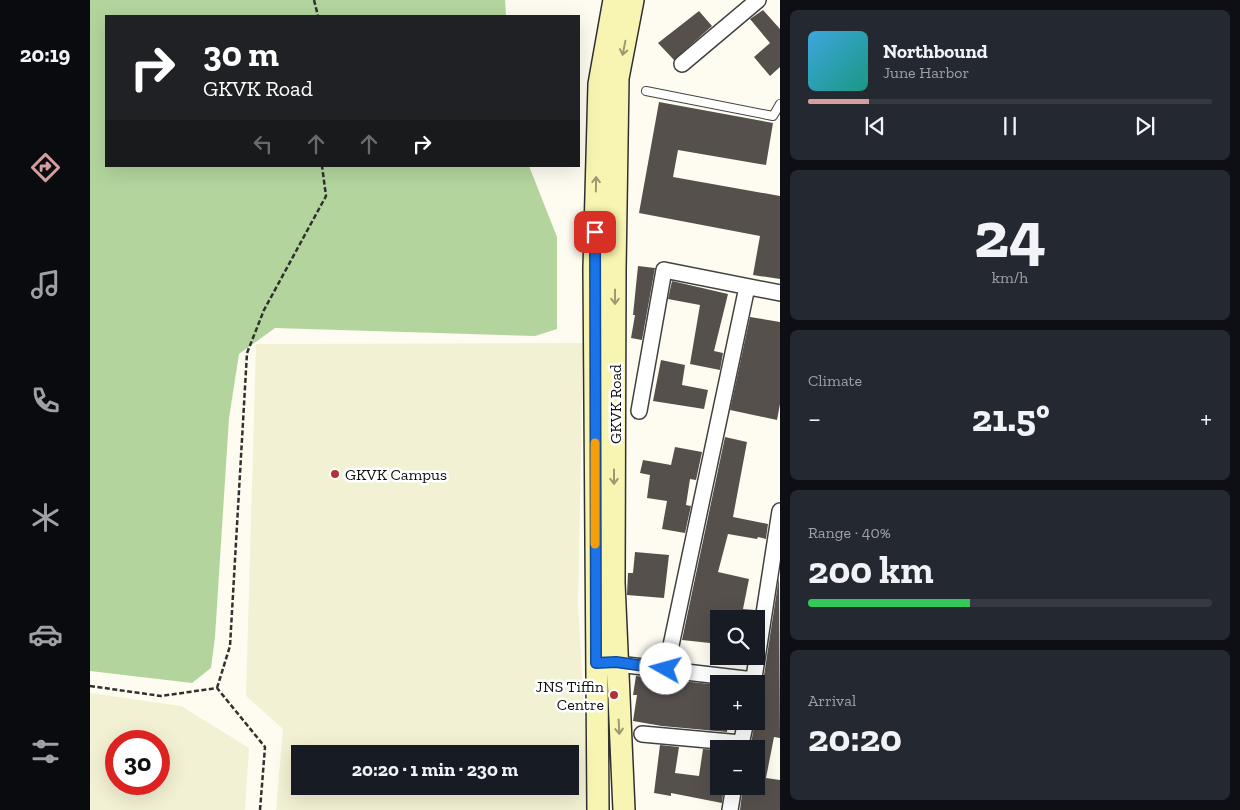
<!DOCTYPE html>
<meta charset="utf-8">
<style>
:root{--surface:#171b24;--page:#242831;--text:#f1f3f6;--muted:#9ea1a6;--line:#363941;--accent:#d59d9e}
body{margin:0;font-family:"Zilla Slab",serif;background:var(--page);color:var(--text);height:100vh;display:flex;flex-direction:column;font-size:19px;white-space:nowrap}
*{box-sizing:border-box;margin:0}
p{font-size:16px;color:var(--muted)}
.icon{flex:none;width:28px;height:28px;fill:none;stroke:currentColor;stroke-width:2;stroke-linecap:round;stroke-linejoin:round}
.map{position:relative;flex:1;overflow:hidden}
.side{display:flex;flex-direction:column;gap:10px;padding:10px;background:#0d0f14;width:460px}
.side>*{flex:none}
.guide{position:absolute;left:15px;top:15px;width:475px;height:152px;border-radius:0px;box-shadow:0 5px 20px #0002;background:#202124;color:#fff;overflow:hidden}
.fabs{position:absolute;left:620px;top:610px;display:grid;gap:10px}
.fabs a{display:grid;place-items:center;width:55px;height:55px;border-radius:0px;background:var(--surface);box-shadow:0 5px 20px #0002;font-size:25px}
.speed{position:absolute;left:15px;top:730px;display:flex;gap:10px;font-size:25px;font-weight:700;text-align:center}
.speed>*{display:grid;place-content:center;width:65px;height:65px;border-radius:50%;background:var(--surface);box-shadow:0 5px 20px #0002;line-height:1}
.speed .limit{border:8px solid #d22;background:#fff;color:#111}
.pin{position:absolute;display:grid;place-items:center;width:42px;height:42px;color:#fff;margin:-21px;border-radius:10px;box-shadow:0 2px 8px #0006}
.me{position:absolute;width:55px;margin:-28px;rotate:277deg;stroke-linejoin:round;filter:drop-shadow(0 0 4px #0008)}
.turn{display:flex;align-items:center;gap:18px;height:105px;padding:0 15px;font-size:22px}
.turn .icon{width:65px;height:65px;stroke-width:2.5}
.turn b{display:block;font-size:35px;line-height:42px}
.lanes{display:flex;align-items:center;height:48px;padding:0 15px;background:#0003;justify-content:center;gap:25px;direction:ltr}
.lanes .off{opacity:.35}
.big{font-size:38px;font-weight:700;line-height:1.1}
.side .card{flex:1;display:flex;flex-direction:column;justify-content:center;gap:8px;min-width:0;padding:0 18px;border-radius:8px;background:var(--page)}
.side .dial{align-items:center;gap:0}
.dial b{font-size:65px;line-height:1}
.song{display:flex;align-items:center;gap:15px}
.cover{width:60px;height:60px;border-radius:8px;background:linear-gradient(135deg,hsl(200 70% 55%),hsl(170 70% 35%))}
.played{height:5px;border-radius:2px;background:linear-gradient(90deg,var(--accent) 15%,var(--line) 15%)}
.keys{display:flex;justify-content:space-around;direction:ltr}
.heat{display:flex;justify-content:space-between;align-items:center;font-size:28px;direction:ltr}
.charge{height:8px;border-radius:4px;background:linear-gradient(90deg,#34c759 40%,var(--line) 0)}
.trip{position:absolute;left:201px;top:745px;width:288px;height:50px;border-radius:0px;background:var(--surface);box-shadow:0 5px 20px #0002;font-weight:700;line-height:50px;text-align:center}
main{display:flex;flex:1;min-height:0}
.tab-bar{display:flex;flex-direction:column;width:90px;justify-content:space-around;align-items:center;background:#090b0e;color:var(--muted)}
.tab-bar .icon{width:35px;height:35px}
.tab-bar .active{color:var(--accent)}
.tab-bar b{font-size:22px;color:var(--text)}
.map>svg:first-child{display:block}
</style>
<main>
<nav class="tab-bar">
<b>20:19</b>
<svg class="icon active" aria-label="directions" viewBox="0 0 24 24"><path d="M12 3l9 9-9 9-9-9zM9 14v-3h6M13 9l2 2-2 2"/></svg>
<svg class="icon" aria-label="music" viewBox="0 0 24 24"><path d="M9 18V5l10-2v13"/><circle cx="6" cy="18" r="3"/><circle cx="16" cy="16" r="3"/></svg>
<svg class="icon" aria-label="phone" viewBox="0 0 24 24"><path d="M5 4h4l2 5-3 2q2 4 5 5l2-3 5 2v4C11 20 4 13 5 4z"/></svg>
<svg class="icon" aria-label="climate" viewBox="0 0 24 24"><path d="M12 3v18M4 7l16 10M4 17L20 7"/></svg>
<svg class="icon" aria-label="car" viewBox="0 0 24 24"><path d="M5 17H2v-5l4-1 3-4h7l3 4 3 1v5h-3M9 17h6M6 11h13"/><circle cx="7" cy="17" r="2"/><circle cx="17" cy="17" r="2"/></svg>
<svg class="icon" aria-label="filters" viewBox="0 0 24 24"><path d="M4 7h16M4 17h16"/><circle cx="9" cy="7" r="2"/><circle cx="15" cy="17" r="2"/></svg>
</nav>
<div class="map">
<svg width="690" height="810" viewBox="0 0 690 810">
<rect width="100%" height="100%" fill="#fefcf1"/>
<path fill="#f2f1d3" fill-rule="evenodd" d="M493,343l-5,262 12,205h-314l7,-81 -37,-33 10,-352zM210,754h270v32h-270z
M0,693l91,13 68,42 -4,62h-155zM26,741h43v43h-43z"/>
<path fill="#b3d59d" d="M0,0h415l1,16h-400v150h423l28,71v92l-22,7 -260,-8 -36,26 -10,64 -14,219 -4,31 -19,15 -102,-12z"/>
<path fill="#56504c" d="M673,10l17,19v38l-10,9 -16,-19 16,-14 -20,-24z
M609,11l13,15 -38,34 -16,-17z
M569,102l114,21 -7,42 -88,-15 -5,27 107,19v83l-27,-4 7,-39 -121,-23z
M548,266l17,2 -13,72 -11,-2 4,-23h-2z
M582,281l56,13 -14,57 9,2 -3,17 -30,-6 10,-59 -32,-6z
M660,317l30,5v82l-3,16 -47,-10z
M571,360l24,5 -3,20 26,5 -4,19 -51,-8z
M635,437l22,5 -14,75 35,7 -2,15 -8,-2 -1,2 -29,-5 -10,38 31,7 -6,30 12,1 -1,9h-35v4l-6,-1 -3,21 -28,-3z
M585,447l27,5 -6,28 -6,-1 -4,26 5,1 -6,27 -23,-4 5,-28 -20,-3 3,-23 -10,-2 3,-13 28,5z
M545,552l34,3 -5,43 -37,-3 1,-22h5z
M689,577l1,161 -6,-1 -8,41 14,2v30h-40l3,-24h13v-37h-6l4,-22h2v-34l5,-4 2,-7z
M546,676l83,9v36h9l-1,11 -65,-6 -29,-5 4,-26h-4z
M570,745l19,2 -4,26 24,3 4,-27 16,1v36h5l-2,17 -51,-10v3l-17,-3z"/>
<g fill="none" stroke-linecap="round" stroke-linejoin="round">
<g stroke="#414141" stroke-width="10">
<path id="service" d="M556,91l127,25 7,-12"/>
</g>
<g stroke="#414141" stroke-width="18">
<path id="minor" d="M592,64l76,-64
M549,411l25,-141 116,23
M519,663l145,17
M576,669l81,-382
M663,684l27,-173
M552,734l99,9
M650,749l6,-28
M640,810l4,-24"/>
</g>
<g stroke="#303030" stroke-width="24">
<path id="secondary" d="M508,810l-4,-541 5,-185 15,-84
M534,810l-10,-227 1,-313 3,-192 15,-78"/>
</g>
<path stroke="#303030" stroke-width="2.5" stroke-dasharray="5 2.5" stroke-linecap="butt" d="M224,0l4,16
M0,686l71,10 56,-8 48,59 -5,63
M127,688l13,-42 17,-293 17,-43 62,-114 -4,-30"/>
<use href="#service" stroke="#fff" stroke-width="8"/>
<use href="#minor" stroke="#fff" stroke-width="15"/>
<use href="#secondary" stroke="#f8f5b2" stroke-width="21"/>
</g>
<defs><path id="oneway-shaft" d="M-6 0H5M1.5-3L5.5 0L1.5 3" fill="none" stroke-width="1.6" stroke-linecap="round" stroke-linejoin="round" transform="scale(1.25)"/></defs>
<g stroke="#9a9970">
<use href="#oneway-shaft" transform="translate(534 48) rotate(101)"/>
<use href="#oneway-shaft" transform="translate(506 184) rotate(-89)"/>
<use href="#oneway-shaft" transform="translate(525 297) rotate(90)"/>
<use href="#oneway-shaft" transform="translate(524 477) rotate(90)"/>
<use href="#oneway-shaft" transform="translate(529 727) rotate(87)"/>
</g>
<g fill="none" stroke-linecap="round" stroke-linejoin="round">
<g stroke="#114b97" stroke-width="12">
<path id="route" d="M505,232l1,431 20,-1 50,7"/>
</g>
<use href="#route" stroke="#1a73e8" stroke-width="9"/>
<path stroke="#f59e0b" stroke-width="9" d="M505,443v101"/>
</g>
<g fill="#b33332" stroke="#fff" stroke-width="2">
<circle cx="245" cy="474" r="5"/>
<circle cx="524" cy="695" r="5"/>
</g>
<g text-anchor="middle" stroke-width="5" stroke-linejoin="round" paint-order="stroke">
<g font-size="16" fill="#0e0e0e" stroke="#fff">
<text transform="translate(525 404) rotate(-90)" y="6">GKVK Road</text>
</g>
<g font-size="16" fill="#0e0e0e" stroke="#fff" text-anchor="start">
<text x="255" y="480">GKVK Campus</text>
<text x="514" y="692" text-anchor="end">JNS Tiffin<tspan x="514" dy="18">Centre</tspan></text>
</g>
</g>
</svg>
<div class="fabs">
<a><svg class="icon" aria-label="search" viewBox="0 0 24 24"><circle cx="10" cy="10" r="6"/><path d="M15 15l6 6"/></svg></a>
<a>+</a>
<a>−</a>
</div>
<div class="speed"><div class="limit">30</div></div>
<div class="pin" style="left:505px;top:232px;background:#d93025"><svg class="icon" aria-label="arrive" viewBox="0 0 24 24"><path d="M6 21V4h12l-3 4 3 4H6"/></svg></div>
<svg class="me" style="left:576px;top:669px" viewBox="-20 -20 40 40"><circle r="19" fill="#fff"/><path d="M0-13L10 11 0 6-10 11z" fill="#1a73e8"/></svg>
<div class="trip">20:20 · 1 min · 230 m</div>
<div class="guide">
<div class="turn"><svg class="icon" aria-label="right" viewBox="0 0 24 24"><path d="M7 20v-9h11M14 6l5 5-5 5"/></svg><div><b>30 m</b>GKVK Road</div></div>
<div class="lanes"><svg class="icon off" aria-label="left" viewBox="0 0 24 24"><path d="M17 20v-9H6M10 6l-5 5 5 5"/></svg><svg class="icon off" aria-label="ahead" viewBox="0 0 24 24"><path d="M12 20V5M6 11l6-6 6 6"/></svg><svg class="icon off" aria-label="ahead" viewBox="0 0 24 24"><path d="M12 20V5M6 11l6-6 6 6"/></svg><svg class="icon" aria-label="right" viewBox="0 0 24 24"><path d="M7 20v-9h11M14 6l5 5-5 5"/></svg></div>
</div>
</div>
<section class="side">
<div class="card">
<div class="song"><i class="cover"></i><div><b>Northbound</b><p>June Harbor</p></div></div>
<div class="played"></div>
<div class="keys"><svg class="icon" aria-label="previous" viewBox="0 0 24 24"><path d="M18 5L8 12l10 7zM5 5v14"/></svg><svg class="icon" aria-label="pause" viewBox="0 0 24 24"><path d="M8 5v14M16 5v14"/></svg><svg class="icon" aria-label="next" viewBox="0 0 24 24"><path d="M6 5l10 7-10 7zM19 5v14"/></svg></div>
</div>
<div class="card dial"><b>24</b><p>km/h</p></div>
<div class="card"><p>Climate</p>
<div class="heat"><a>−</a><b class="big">21.5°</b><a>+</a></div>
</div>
<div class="card"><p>Range · 40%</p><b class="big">200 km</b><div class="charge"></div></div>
<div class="card"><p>Arrival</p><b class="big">20:20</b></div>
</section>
</main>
